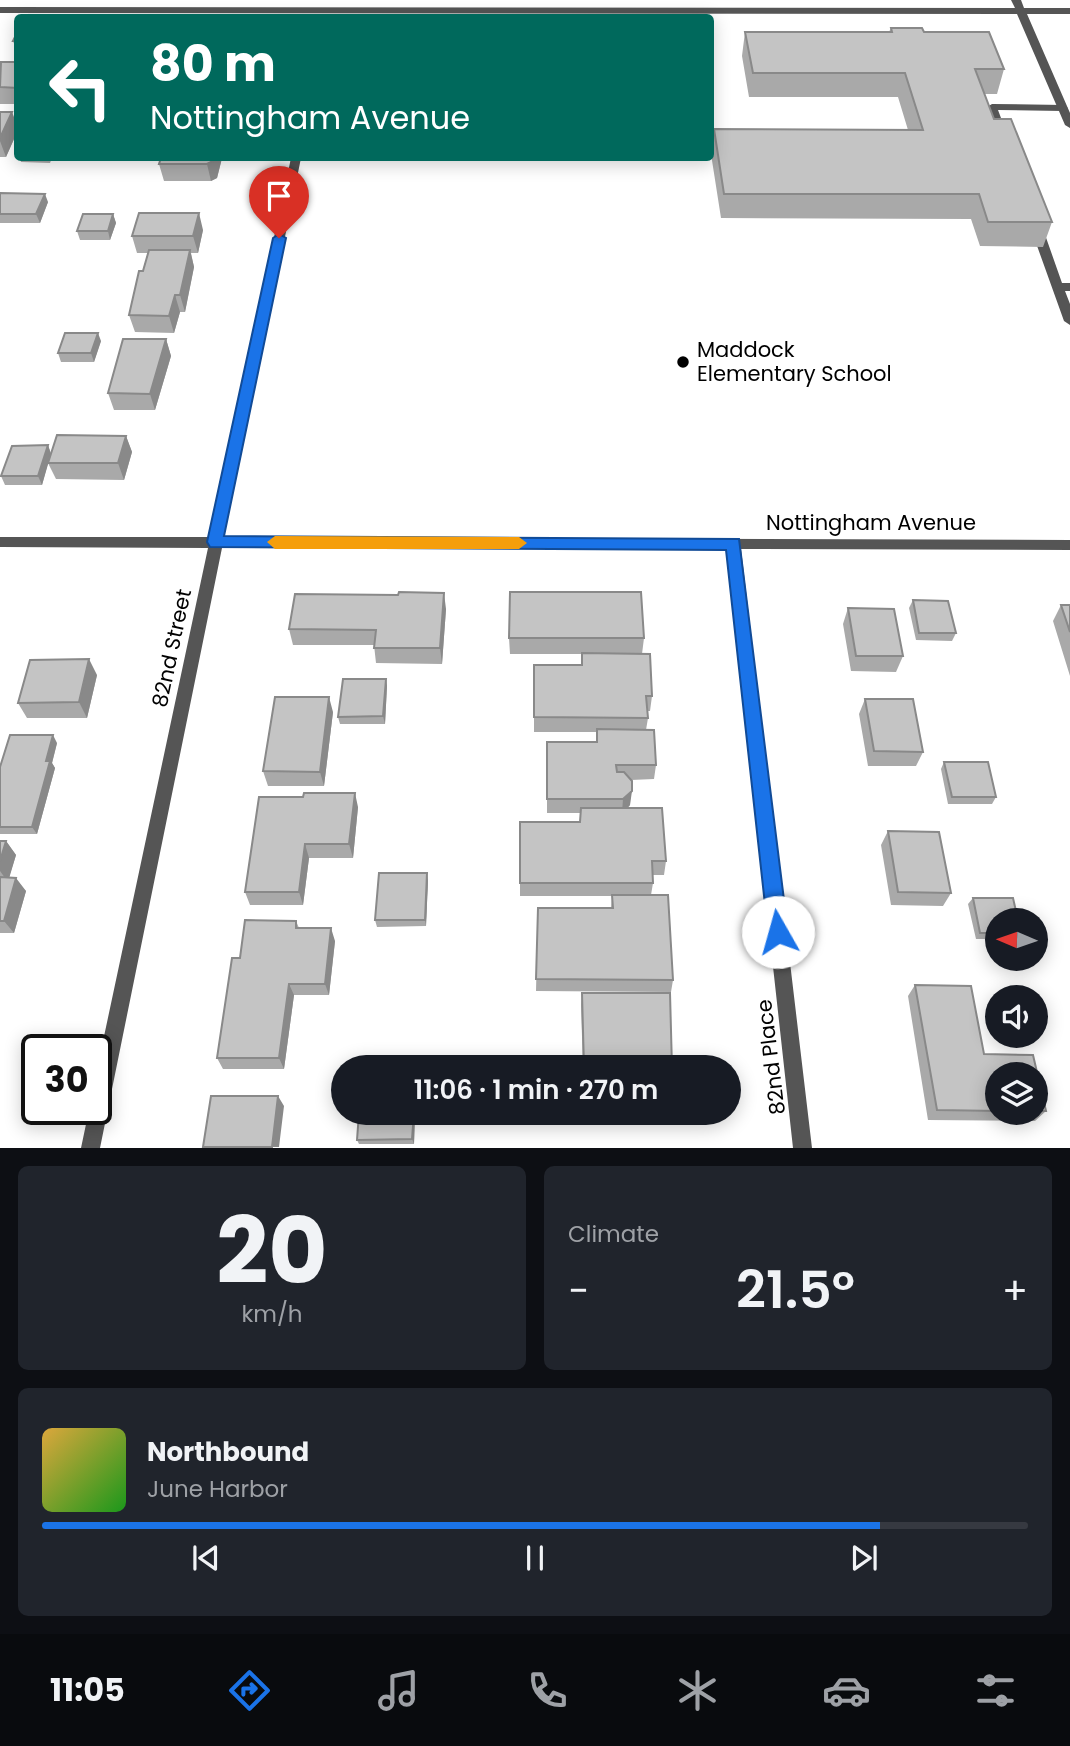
<!DOCTYPE html>
<meta charset="utf-8">
<style>
:root{--surface:#171b24;--page:#20242c;--text:#f1f3f6;--muted:#9ea1a6;--line:#363941;--accent:#1a73e8}
body{margin:0;font-family:Poppins,sans-serif;background:var(--page);color:var(--text);height:100vh;display:flex;flex-direction:column;font-size:26px;white-space:nowrap}
*{box-sizing:border-box;margin:0}
p{font-size:23px;color:var(--muted)}
.icon{flex:none;width:38px;height:38px;fill:none;stroke:currentColor;stroke-width:2;stroke-linecap:round;stroke-linejoin:round}
.map{position:relative;height:1148px;overflow:hidden}
.sheet{display:flex;flex-direction:column;gap:18px;padding:18px;background:#0d0f14;flex:1}
.sheet>*{flex:none}
.top-card{position:absolute;left:14px;top:14px;width:700px;height:147px;border-radius:7px;box-shadow:0 4px 18px #0003;background:#00695c;color:#fff;overflow:hidden}
.needle{width:46px;rotate:272deg}
.buttons{position:absolute;left:985px;top:908px;display:grid;gap:14px}
.buttons a{display:grid;place-items:center;width:63px;height:63px;border-radius:50%;background:var(--surface);box-shadow:0 4px 18px #0003;font-size:35px}
.speed{position:absolute;left:21px;top:1034px;display:flex;gap:14px;font-size:35px;font-weight:700;text-align:center}
.speed>*{display:grid;place-content:center;width:91px;height:91px;border-radius:50%;background:var(--surface);box-shadow:0 4px 18px #0003;line-height:1}
.speed .limit{border:4px solid #111;border-radius:10px;background:#fff;color:#111}
.pin{position:absolute;display:grid;place-items:center;width:60px;height:60px;color:#fff;margin:-72px -30px;border-radius:50% 50% 50% 0;rotate:-45deg;box-shadow:0 0 7px #0007}
.pin .icon{rotate:45deg}
.me{position:absolute;width:77px;margin:-38px;rotate:353deg;stroke-linejoin:round;filter:drop-shadow(0 0 5px #0008)}
.turn{display:flex;align-items:center;gap:24px;height:147px;padding:0 21px;font-size:32px}
.turn .icon{width:91px;height:91px;stroke-width:2.5}
.turn b{display:block;font-size:49px;line-height:60px}
.big{font-size:52px;font-weight:600;line-height:1.1}
.sheet .tile{flex:1;display:flex;flex-direction:column;justify-content:center;gap:10px;min-width:0;padding:0 24px;border-radius:10px;background:var(--page)}
.sheet .dial{align-items:center;gap:0}
.dial b{font-size:91px;line-height:1}
.song{display:flex;align-items:center;gap:21px}
.cover{width:84px;height:84px;border-radius:10px;background:linear-gradient(135deg,hsl(40 70% 55%),hsl(120 70% 35%))}
.played{height:7px;border-radius:4px;background:linear-gradient(90deg,var(--accent) 85%,var(--line) 85%)}
.keys{display:flex;justify-content:space-around;direction:ltr}
.heat{display:flex;justify-content:space-between;align-items:center;font-size:38px;direction:ltr}
.sheet .tiles{flex:1;display:grid;gap:18px;grid-template-columns:1fr 1fr}
.tile:last-child{grid-column:span 2}
.trip{position:absolute;left:331px;top:1055px;width:410px;height:70px;border-radius:35px;background:var(--surface);box-shadow:0 4px 18px #0003;font-weight:600;line-height:70px;text-align:center}
.tabs{display:flex;height:112px;justify-content:space-around;align-items:center;background:#090b0e;color:var(--muted)}
.tabs .icon{width:49px;height:49px}
.tabs .selected{color:var(--accent)}
.tabs b{font-size:32px;color:var(--text)}
.map>svg:first-child{display:block}
</style>
<div class="map">
<svg width="1070" height="1148" viewBox="0 0 1070 1148">
<rect width="100%" height="100%" fill="#fff"/>
<g fill="none" stroke-linecap="round" stroke-linejoin="round">
<path fill="#555" fill-rule="evenodd" d="M992,104l71,1 5,3 -5,3 -65,-1 9,24 -5,3 -5,-3 -10,-27z
M1037,226l6,3 19,54h8v8h-5l5,13v21l-6,-4 -33,-92z"/>
<path fill="#555" fill-rule="evenodd" d="M1011,0h10l3,8h46v6h-43l43,99v15l-5,-3 -48,-111 -1017,-1v-6l1015,1z
M291,158h10l-77,379 846,3v10l-329,-1 71,599h-19l-66,-599 -505,-1 -122,600h-19l8,-38h7v-36l112,-526 -208,-1v-10h210z"/>
</g>
<path fill="#a9a9a9" fill-rule="evenodd" d="M891,28l33,4 80,37 -7,25h-13l10,25 58,103 -9,25 -63,-1 -9,-27 -250,-1 -10,-64 3,-25 194,1 -10,-33h-149l-7,-41 3,-24h144z
M18,31v23l-5,-13z
M18,62v42h-18v-40z
M0,112l18,15v3l-12,27h-6z
M20,158h32l-2,5 -29,-1z
M161,158h61l-5,20 -6,3h-47l-5,-17z
M0,193l48,9 -8,21h-40z
M113,214l3,9 -6,17h-30l-3,-9z
M203,230l-5,23h-7l3,14 -9,45h-5l-6,21 -39,-1 -6,-17 19,-62h-11l-5,-17z
M166,339l5,17 -16,54h-41l-6,-17z
M101,341l-7,21h-33l-3,-9z
M126,436l6,16 -8,28 -68,-1 -8,-16 -6,22h-37l-4,-9 47,-31 3,9z
M398,595l48,14 -4,55 -66,-1 -2,-18h-81l-4,-16z
M913,600l43,33 -4,8 -36,-1 -7,-32z
M1061,605h9v71l-17,-55z
M848,608l55,48 -7,16 -45,-1 -8,-47z
M509,638h135l-2,16 10,42 -2,15h-3l1,7 -2,12 10,35 -2,14 -23,1 -1,25 -2,3 38,53 -2,14h-11v8l-2,12 22,85 -2,12 -135,-1 2,-83h73l1,-12h-92v-74h60v-9h-33v-71h49v-10h-62v-67h48v-11h-72z
M97,675l-10,43h-60l-9,-15z
M386,679l1,7 -2,38h-45l-2,-7z
M865,699l58,53 -7,14h-48l-9,-52z
M333,712l-9,74h-56l-5,-15z
M57,743l-5,20 3,5 -18,66h-37v-67z
M944,762l52,35 -4,7h-44l-7,-35z
M259,797l99,10 -5,51h-44l-6,47h-53l-5,-13z
M888,831l63,62 -8,13 -52,-1 -10,-60z
M0,841h6l10,14 -7,22 17,14 -12,42h-14z
M428,880l-2,46 -49,1 -2,-7z
M973,898l25,22v19h-22l-8,-35z
M296,921l3,7 36,13 -6,54h-35l-10,74h-61l-6,-11 23,-100z
M915,985l56,1 13,68 49,1 13,56 -11,10 -107,-1 -20,-124zM998,1074h38v39h-38z
M582,993l90,75h-89l-2,-63z
M359,1113h56l-1,31h-55l-2,-4z"/>
<path fill="#898989" d="M12,112l6,15v3l-12,27 -6,-16v-3z
M214,158h8l-5,20 -6,3 -4,-17z
M45,194l3,8 -8,21 -4,-9z
M199,213l4,17 -5,23 -5,-17z
M113,214l3,9 -6,17 -2,-9z
M190,250l4,17 -9,45 -5,-17z
M175,295l5,17 -6,21 -5,-17z
M98,333l3,8 -7,21 -3,-9z
M166,339l5,17 -16,54 -5,-16z
M126,436l6,16 -8,28 -6,-17z
M48,445l3,9 -9,31 -4,-9z
M444,593l2,16 -4,55 -2,-16z
M89,659l8,16 -10,43 -8,-16z
M386,679l1,7 -2,38 -2,-8z
M329,697l4,15 -9,74 -4,-14z
M53,735l4,8 -5,20 3,5 -18,66 -5,-7 14,-66z
M632,791l-2,14 -8,8 1,-14z
M355,793l3,14 -5,51 -4,-14z
M6,841l10,14 -8,27 -8,-11v-10z
M305,844l4,14 -6,47 -4,-13z
M427,873l1,7 -2,46 -1,-6z
M16,878l10,13 -12,42 -10,-12z
M331,928l4,13 -6,54 -4,-11z
M289,984l5,11 -10,74 -5,-11z
M278,1096l6,10 -5,41h-7z
M414,1113h1l-1,31 -2,-5z"/>
<path fill="#c4c4c4" stroke="#898989" stroke-width="2" d="M200,15l53,2 -54,1z
M891,28h31l2,4h65l15,37h-29l19,50h17l41,103h-64l-9,-28h-255l-10,-65 209,1 -18,-57h-152l-8,-41h147z
M18,31v10h-5z
M1,62h17v26l-18,-1z
M0,112h12l-12,26z
M161,158h53l-1,3 -6,3h-48z
M0,193l45,1 -9,20h-36z
M139,213h60l-6,23h-61z
M83,214h30l-5,17h-31z
M149,250h41l-10,45h-5l-6,21 -40,-1 10,-44h4z
M65,333h33l-7,20h-33z
M123,339h43l-16,55 -42,-1z
M57,435l69,1 -8,27h-70z
M48,445l-10,31h-37l11,-30z
M399,592l45,1 -4,55h-66l2,-18 -87,-1 6,-35 103,1z
M510,592h131l3,46h-135z
M913,600l35,1 8,32h-37z
M1061,605h9v27z
M848,608l46,1 9,47h-47z
M582,653l68,1 2,42h-6l2,22 -114,-1v-52h48z
M89,659l-10,43 -61,1 12,-43z
M343,679h43l-3,37 -45,1z
M275,697h54l-9,75 -57,-1z
M865,699h48l10,53 -49,-1z
M597,729l57,1 2,35h-40l1,7h7l8,9v10l-9,8h-76v-57h50z
M10,735h43l-7,26h4l-18,66h-32v-60z
M944,762h44l8,35h-44z
M304,793h51l-6,51h-44l-6,48h-54l14,-95h44z
M581,808h81l4,53h-14l1,22h-133v-61h60z
M888,831l51,1 12,61 -53,-1z
M0,841h6l-6,20z
M379,873h48l-2,47h-50z
M0,877l16,1 -12,43h-4z
M612,895h56l5,85 -137,-1 2,-71h75z
M973,898h40l5,22h-20v13h-18z
M245,920l51,1v7h35l-6,56h-36l-10,74h-62l15,-100h8z
M915,985l56,1 13,68 49,1 13,56h-10v-37h-38v37l-61,-1z
M582,993h88l2,75h-88z
M211,1096h67l-6,51h-69z
M359,1113h55l-2,26 -55,1z"/>
<path fill="#1a73e8" stroke="#114b97" stroke-width="2" d="M279,234l7,4 -62,298 515,3 49,393 -3,6 -7,3 -7,-3 -3,-6 -42,-382 -516,-3 -3,-5 66,-304z"/>
<path fill="#f59e0b" d="M275,536l244,1 8,6 -8,6h-244l-8,-7z"/>
<circle fill="#000" stroke="#fff" stroke-width="2.5" cx="683" cy="362" r="7"/>
<g text-anchor="middle" stroke-width="5" stroke-linejoin="round" paint-order="stroke">
<g font-size="21" fill="#000" stroke="#fff" text-anchor="start">
<text x="697" y="357">Maddock<tspan x="697" dy="24">Elementary School</tspan></text>
</g>
<g font-size="21" fill="#000" stroke="#fff">
<text x="871" y="530">Nottingham Avenue</text>
<text transform="translate(172 648) rotate(-78)" y="7">82nd Street</text>
<text transform="translate(771 1057) rotate(-97)" y="7">82nd Place</text>
</g>
</g>
</svg>
<div class="buttons">
<a><svg class="needle" viewBox="-14 -14 28 28"><path d="M0-13l5 13h-10z" fill="#e53935"/><path d="M0 13l5-13h-10z" fill="#9ea1a6"/></svg></a>
<a><svg class="icon" aria-label="sound" viewBox="0 0 24 24"><path d="M4 9h4l5-4v14l-5-4H4zM17 9q2 3 0 6"/></svg></a>
<a><svg class="icon" aria-label="layers" viewBox="0 0 24 24"><path d="M12 4l9 5-9 5-9-5zM3 14l9 5 9-5"/></svg></a>
</div>
<div class="speed"><div class="limit">30</div></div>
<div class="pin" style="left:279px;top:238px;background:#d93025"><svg class="icon" aria-label="arrive" viewBox="0 0 24 24"><path d="M6 21V4h12l-3 4 3 4H6"/></svg></div>
<svg class="me" style="left:778px;top:932px" viewBox="-20 -20 40 40"><circle r="19" fill="#fff"/><path d="M0-13L10 11 0 6-10 11z" fill="#1a73e8"/></svg>
<div class="trip">11:06 · 1 min · 270 m</div>
<div class="top-card">
<div class="turn"><svg class="icon" aria-label="left" viewBox="0 0 24 24"><path d="M17 20v-9H6M10 6l-5 5 5 5"/></svg><div><b>80 m</b>Nottingham Avenue</div></div>
</div>
</div>
<section class="sheet">
<div class="tiles">
<div class="tile dial"><b>20</b><p>km/h</p></div>
<div class="tile"><p>Climate</p>
<div class="heat"><a>−</a><b class="big">21.5°</b><a>+</a></div>
</div>
<div class="tile">
<div class="song"><i class="cover"></i><div><b>Northbound</b><p>June Harbor</p></div></div>
<div class="played"></div>
<div class="keys"><svg class="icon" aria-label="previous" viewBox="0 0 24 24"><path d="M18 5L8 12l10 7zM5 5v14"/></svg><svg class="icon" aria-label="pause" viewBox="0 0 24 24"><path d="M8 5v14M16 5v14"/></svg><svg class="icon" aria-label="next" viewBox="0 0 24 24"><path d="M6 5l10 7-10 7zM19 5v14"/></svg></div>
</div>
</div>
</section>
<nav class="tabs">
<b>11:05</b>
<svg class="icon selected" aria-label="directions" viewBox="0 0 24 24"><path d="M12 3l9 9-9 9-9-9zM9 14v-3h6M13 9l2 2-2 2"/></svg>
<svg class="icon" aria-label="music" viewBox="0 0 24 24"><path d="M9 18V5l10-2v13"/><circle cx="6" cy="18" r="3"/><circle cx="16" cy="16" r="3"/></svg>
<svg class="icon" aria-label="phone" viewBox="0 0 24 24"><path d="M5 4h4l2 5-3 2q2 4 5 5l2-3 5 2v4C11 20 4 13 5 4z"/></svg>
<svg class="icon" aria-label="climate" viewBox="0 0 24 24"><path d="M12 3v18M4 7l16 10M4 17L20 7"/></svg>
<svg class="icon" aria-label="car" viewBox="0 0 24 24"><path d="M5 17H2v-5l4-1 3-4h7l3 4 3 1v5h-3M9 17h6M6 11h13"/><circle cx="7" cy="17" r="2"/><circle cx="17" cy="17" r="2"/></svg>
<svg class="icon" aria-label="filters" viewBox="0 0 24 24"><path d="M4 7h16M4 17h16"/><circle cx="9" cy="7" r="2"/><circle cx="15" cy="17" r="2"/></svg>
</nav>
